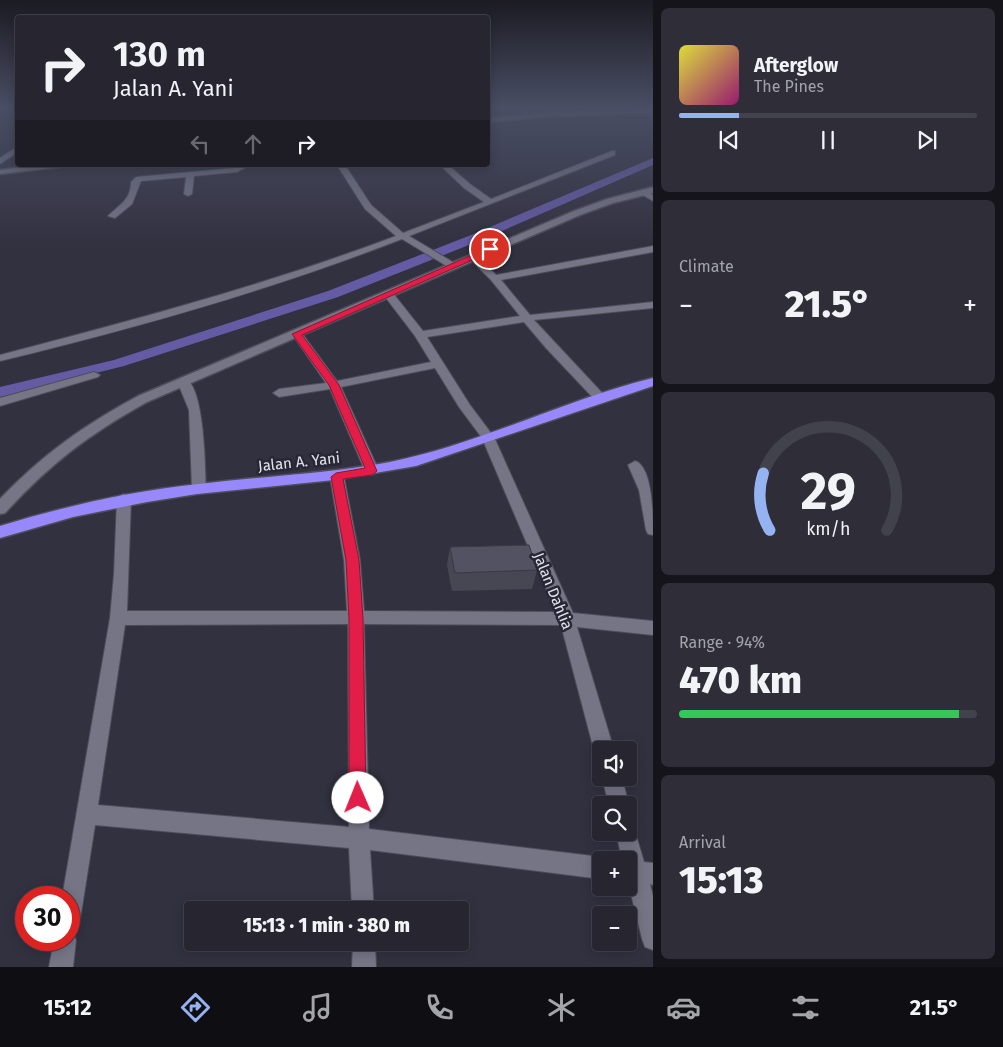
<!DOCTYPE html>
<meta charset="utf-8">
<style>
:root{--surface:#262530;--page:#2e2d38;--text:#f1f3f6;--muted:#a4a5ab;--line:#42424c;--accent:#95b2f1}
body{margin:0;font-family:"Fira Sans",sans-serif;background:var(--page);color:var(--text);height:100vh;display:flex;flex-direction:column;font-size:19px;white-space:nowrap}
*{box-sizing:border-box;margin:0}
p{font-size:16px;color:var(--muted)}
.icon{flex:none;width:28px;height:28px;fill:none;stroke:currentColor;stroke-width:2;stroke-linecap:round;stroke-linejoin:round}
.map{position:relative;flex:1;overflow:hidden}
.panel{display:flex;flex-direction:column;gap:8px;padding:8px;background:#15141a;width:350px}
.panel>*{flex:none}
.banner{position:absolute;left:15px;top:15px;width:475px;height:152px;border-radius:5px;box-shadow:0 2px 12px #0003,0 0 0 1px var(--line);background:#262530;color:var(--text);overflow:hidden}
.buttons{position:absolute;left:592px;top:741px;display:grid;gap:10px}
.buttons a{display:grid;place-items:center;width:45px;height:45px;border-radius:5px;background:var(--surface);box-shadow:0 2px 12px #0003,0 0 0 1px var(--line);font-size:25px}
.speed{position:absolute;left:15px;top:886px;display:flex;gap:10px;font-size:25px;font-weight:700;text-align:center}
.speed>*{display:grid;place-content:center;width:65px;height:65px;border-radius:50%;background:var(--surface);box-shadow:0 2px 12px #0003,0 0 0 1px var(--line);line-height:1}
.speed .limit{border:8px solid #d22;background:#fff;color:#111}
.pin{position:absolute;display:grid;place-items:center;width:42px;height:42px;color:#fff;margin:-21px;border:2px solid #fff;border-radius:50%;box-shadow:0 1px 5px #0007}
.me{position:absolute;width:55px;margin:-28px;rotate:359deg;stroke-linejoin:round;filter:drop-shadow(0 0 4px #0008)}
.turn{display:flex;align-items:center;gap:18px;height:105px;padding:0 15px;font-size:22px}
.turn .icon{width:65px;height:65px;stroke-width:2.5}
.turn b{display:block;font-size:35px;line-height:42px}
.lanes{display:flex;align-items:center;height:48px;padding:0 15px;background:#0003;justify-content:center;gap:25px;direction:ltr}
.lanes .off{opacity:.35}
.big{font-size:38px;font-weight:800;line-height:1.1}
.panel .card{flex:1;display:flex;flex-direction:column;justify-content:center;gap:8px;min-width:0;padding:0 18px;border-radius:8px;background:var(--page)}
.panel .dial{align-items:center;gap:0}
.dial svg{height:130px;overflow:visible;fill:none;stroke:var(--line);stroke-width:7;stroke-linecap:round;text-anchor:middle}
.dial text{fill:var(--text);stroke:none}
.song{display:flex;align-items:center;gap:15px}
.cover{width:60px;height:60px;border-radius:8px;background:linear-gradient(135deg,hsl(60 70% 55%),hsl(320 70% 35%))}
.played{height:5px;border-radius:2px;background:linear-gradient(90deg,var(--accent) 20%,var(--line) 20%)}
.keys{display:flex;justify-content:space-around;direction:ltr}
.heat{display:flex;justify-content:space-between;align-items:center;font-size:28px;direction:ltr}
.charge{height:8px;border-radius:4px;background:linear-gradient(90deg,#34c759 94%,var(--line) 0)}
.trip{position:absolute;left:184px;top:901px;width:285px;height:50px;border-radius:5px;background:var(--surface);box-shadow:0 2px 12px #0003,0 0 0 1px var(--line);font-weight:800;line-height:50px;text-align:center}
.tab-bar{display:flex;height:80px;justify-content:space-around;align-items:center;background:#0f0f13;color:var(--muted)}
.tab-bar .icon{width:35px;height:35px}
.tab-bar .selected{color:var(--accent)}
.tab-bar b{font-size:22px;color:var(--text)}
main{display:flex;flex:1;min-height:0}
.map>svg:first-child{display:block}
</style>
<main>
<div class="map">
<svg width="653" height="967" viewBox="0 0 653 967">
<rect width="100%" height="100%" fill="#323140"/>
<g fill="none" stroke-linecap="round" stroke-linejoin="round">
<path fill="#635ba3" fill-rule="evenodd" d="M653,158v7l-174,76 -141,56 -214,69 -124,31v-10l114,-27 214,-69 143,-56z"/>
<g stroke="#4e4e5a" stroke-width="2">
<path id="street" d="M519,108h6l4,9h-4z
M18,146v6l-18,12v-6z
M612,151h3v4l-206,81 47,28v4h-6l-48,-29c-131,51 -266,89 -402,122v-6c134,-35 266,-70 396,-119l-31,-27 -28,-44h8l26,40 32,28 81,-31 -20,-14 -24,-23h8l22,19 21,15z
M241,165h9l-13,7 -43,4 -2,18 -4,2 -4,-2 2,-17 -45,4 -9,23 -17,14 -7,-2c11,-11 23,-16 23,-34l5,-5 99,-9z
M641,190h6l6,5v6l-12,-7z
M653,246v6l-152,28 29,35 123,-13v6l-119,12 71,76 2,3 -2,3h-8l-51,-54 -22,-26 -97,15 43,68 24,32 79,176 80,8v14l-76,-8 37,123h-13v8l-4,-2 -3,-6 -33,-125 -197,-1 5,205 232,28 6,3h-6v19l-231,-29 4,60h-22l-3,-62 -254,-23 -15,95 -3,8 -7,3 3,1 3,8 -3,27h-24l5,-27h15v-42h-7l48,-280 4,-44 3,-75 2,-3 5,-2 7,5 -4,112h220l-3,-51 -14,-83 7,-5 7,5 16,83 4,51 192,1 -74,-174 -23,-31 -24,-39 -94,19 38,84 -7,4 -7,-4 -35,-82 -51,8 -6,-4 6,-4 47,-6 -34,-49 5,-3 4,1 36,49 94,-19 -16,-26 -32,-42 1,-2h8l31,39 97,-15 -29,-36 -21,-21v-4h6l20,20zM348,624l1,203 -251,-22 27,-180z
M94,372l6,3 -2,2 -98,29v-8z
M183,377c22,6 22,92 23,112l-7,5 -7,-5 -3,-79 -12,-29z
M635,461c18,5 18,57 18,74l-5,-1 -2,-4 -7,-40 -11,-25z
M602,778h20l7,27v1l-20,-1z
M629,823l4,2 11,37 9,1v22l-3,-1 3,12v54l-8,-3 -3,-8 -13,-53v-26h-7l-6,-28h13z
M353,942h22l1,25h-24z"/>
</g>
<g stroke="#4e4e5a" stroke-width="3">
<path id="secondary" d="M653,109v4l-98,3 -67,6v-4l67,-6z
M39,165h25l-4,2 -60,7v-4z
M653,187v6l-40,10 -33,12 -433,187c-59,33 -96,61 -142,111l-5,1v-15c42,-44 84,-74 138,-103l436,-185 33,-12z"/>
</g>
<g stroke="#4e4e5a" stroke-width="3">
<path id="highway" d="M653,378v8l-237,80 -82,14 -137,14 -50,8 -74,15 -73,21v-12c65,-20 132,-35 199,-42 64,-8 128,-10 191,-22 90,-18 174,-62 263,-84z"/>
</g>
<use href="#street" fill="#757586" fill-rule="evenodd"/>
<use href="#secondary" fill="#757586" fill-rule="evenodd"/>
<use href="#highway" fill="#9789fb" fill-rule="evenodd"/>
</g>
<path fill="#474754" d="M450,547l87,23 -5,19 -80,2 -5,-26z"/>
<path fill="#535262" stroke="#3a3945" d="M529,545l8,25 -82,3 -5,-26z"/>
<linearGradient id="sky" x2="0" y2="1"><stop stop-color="#1c1b23"/><stop offset="0.44" stop-color="#494e64"/><stop offset="1" stop-color="#494e64" stop-opacity="0"/></linearGradient>
<rect width="653" height="244" fill="url(#sky)"/>
<path fill="#e11d48" stroke="#92132f" d="M490,247l4,2 -1,2 -191,84 37,50 38,86 -5,4 -29,4 16,81 4,59 3,179 -2,6 -6,2 -6,-2 -3,-6v-179l-3,-59 -15,-83 5,-4 29,-5 -36,-83 -37,-51z"/>
<g text-anchor="middle" stroke-width="5" stroke-linejoin="round" paint-order="stroke">
<g font-size="15" fill="#e3e3ed" stroke="#282735">
<text transform="translate(299 462) rotate(-6)" y="5">Jalan A. Yani</text>
<text transform="translate(553 591) rotate(68)" y="5">Jalan Dahlia</text>
</g>
</g>
</svg>
<div class="buttons">
<a><svg class="icon" aria-label="sound" viewBox="0 0 24 24"><path d="M4 9h4l5-4v14l-5-4H4zM17 9q2 3 0 6"/></svg></a>
<a><svg class="icon" aria-label="search" viewBox="0 0 24 24"><circle cx="10" cy="10" r="6"/><path d="M15 15l6 6"/></svg></a>
<a>+</a>
<a>−</a>
</div>
<div class="speed"><div class="limit">30</div></div>
<div class="pin" style="left:490px;top:249px;background:#d93025"><svg class="icon" aria-label="arrive" viewBox="0 0 24 24"><path d="M6 21V4h12l-3 4 3 4H6"/></svg></div>
<svg class="me" style="left:358px;top:798px" viewBox="-20 -20 40 40"><circle r="19" fill="#fff"/><path d="M0-13L10 11 0 6-10 11z" fill="#e11d48"/></svg>
<div class="trip">15:13 · 1 min · 380 m</div>
<div class="banner">
<div class="turn"><svg class="icon" aria-label="right" viewBox="0 0 24 24"><path d="M7 20v-9h11M14 6l5 5-5 5"/></svg><div><b>130 m</b>Jalan A. Yani</div></div>
<div class="lanes"><svg class="icon off" aria-label="left" viewBox="0 0 24 24"><path d="M17 20v-9H6M10 6l-5 5 5 5"/></svg><svg class="icon off" aria-label="ahead" viewBox="0 0 24 24"><path d="M12 20V5M6 11l6-6 6 6"/></svg><svg class="icon" aria-label="right" viewBox="0 0 24 24"><path d="M7 20v-9h11M14 6l5 5-5 5"/></svg></div>
</div>
</div>
<section class="panel">
<div class="card">
<div class="song"><i class="cover"></i><div><b>Afterglow</b><p>The Pines</p></div></div>
<div class="played"></div>
<div class="keys"><svg class="icon" aria-label="previous" viewBox="0 0 24 24"><path d="M18 5L8 12l10 7zM5 5v14"/></svg><svg class="icon" aria-label="pause" viewBox="0 0 24 24"><path d="M8 5v14M16 5v14"/></svg><svg class="icon" aria-label="next" viewBox="0 0 24 24"><path d="M6 5l10 7-10 7zM19 5v14"/></svg></div>
</div>
<div class="card"><p>Climate</p>
<div class="heat"><a>−</a><b class="big">21.5°</b><a>+</a></div>
</div>
<div class="card dial"><svg viewBox="0 0 100 80">
<path d="M14 69A42 42 0 1 1 86 69"/>
<path d="M14 69A42 42 0 0 1 10 34" stroke="#95b2f1"/>
<text x="50" y="56" font-size="32" font-weight="700">29</text>
<text x="50" y="72" font-size="11">km/h</text>
</svg></div>
<div class="card"><p>Range · 94%</p><b class="big">470 km</b><div class="charge"></div></div>
<div class="card"><p>Arrival</p><b class="big">15:13</b></div>
</section>
</main>
<nav class="tab-bar">
<b>15:12</b>
<svg class="icon selected" aria-label="directions" viewBox="0 0 24 24"><path d="M12 3l9 9-9 9-9-9zM9 14v-3h6M13 9l2 2-2 2"/></svg>
<svg class="icon" aria-label="music" viewBox="0 0 24 24"><path d="M9 18V5l10-2v13"/><circle cx="6" cy="18" r="3"/><circle cx="16" cy="16" r="3"/></svg>
<svg class="icon" aria-label="phone" viewBox="0 0 24 24"><path d="M5 4h4l2 5-3 2q2 4 5 5l2-3 5 2v4C11 20 4 13 5 4z"/></svg>
<svg class="icon" aria-label="climate" viewBox="0 0 24 24"><path d="M12 3v18M4 7l16 10M4 17L20 7"/></svg>
<svg class="icon" aria-label="car" viewBox="0 0 24 24"><path d="M5 17H2v-5l4-1 3-4h7l3 4 3 1v5h-3M9 17h6M6 11h13"/><circle cx="7" cy="17" r="2"/><circle cx="17" cy="17" r="2"/></svg>
<svg class="icon" aria-label="filters" viewBox="0 0 24 24"><path d="M4 7h16M4 17h16"/><circle cx="9" cy="7" r="2"/><circle cx="15" cy="17" r="2"/></svg>
<b>21.5°</b>
</nav>
